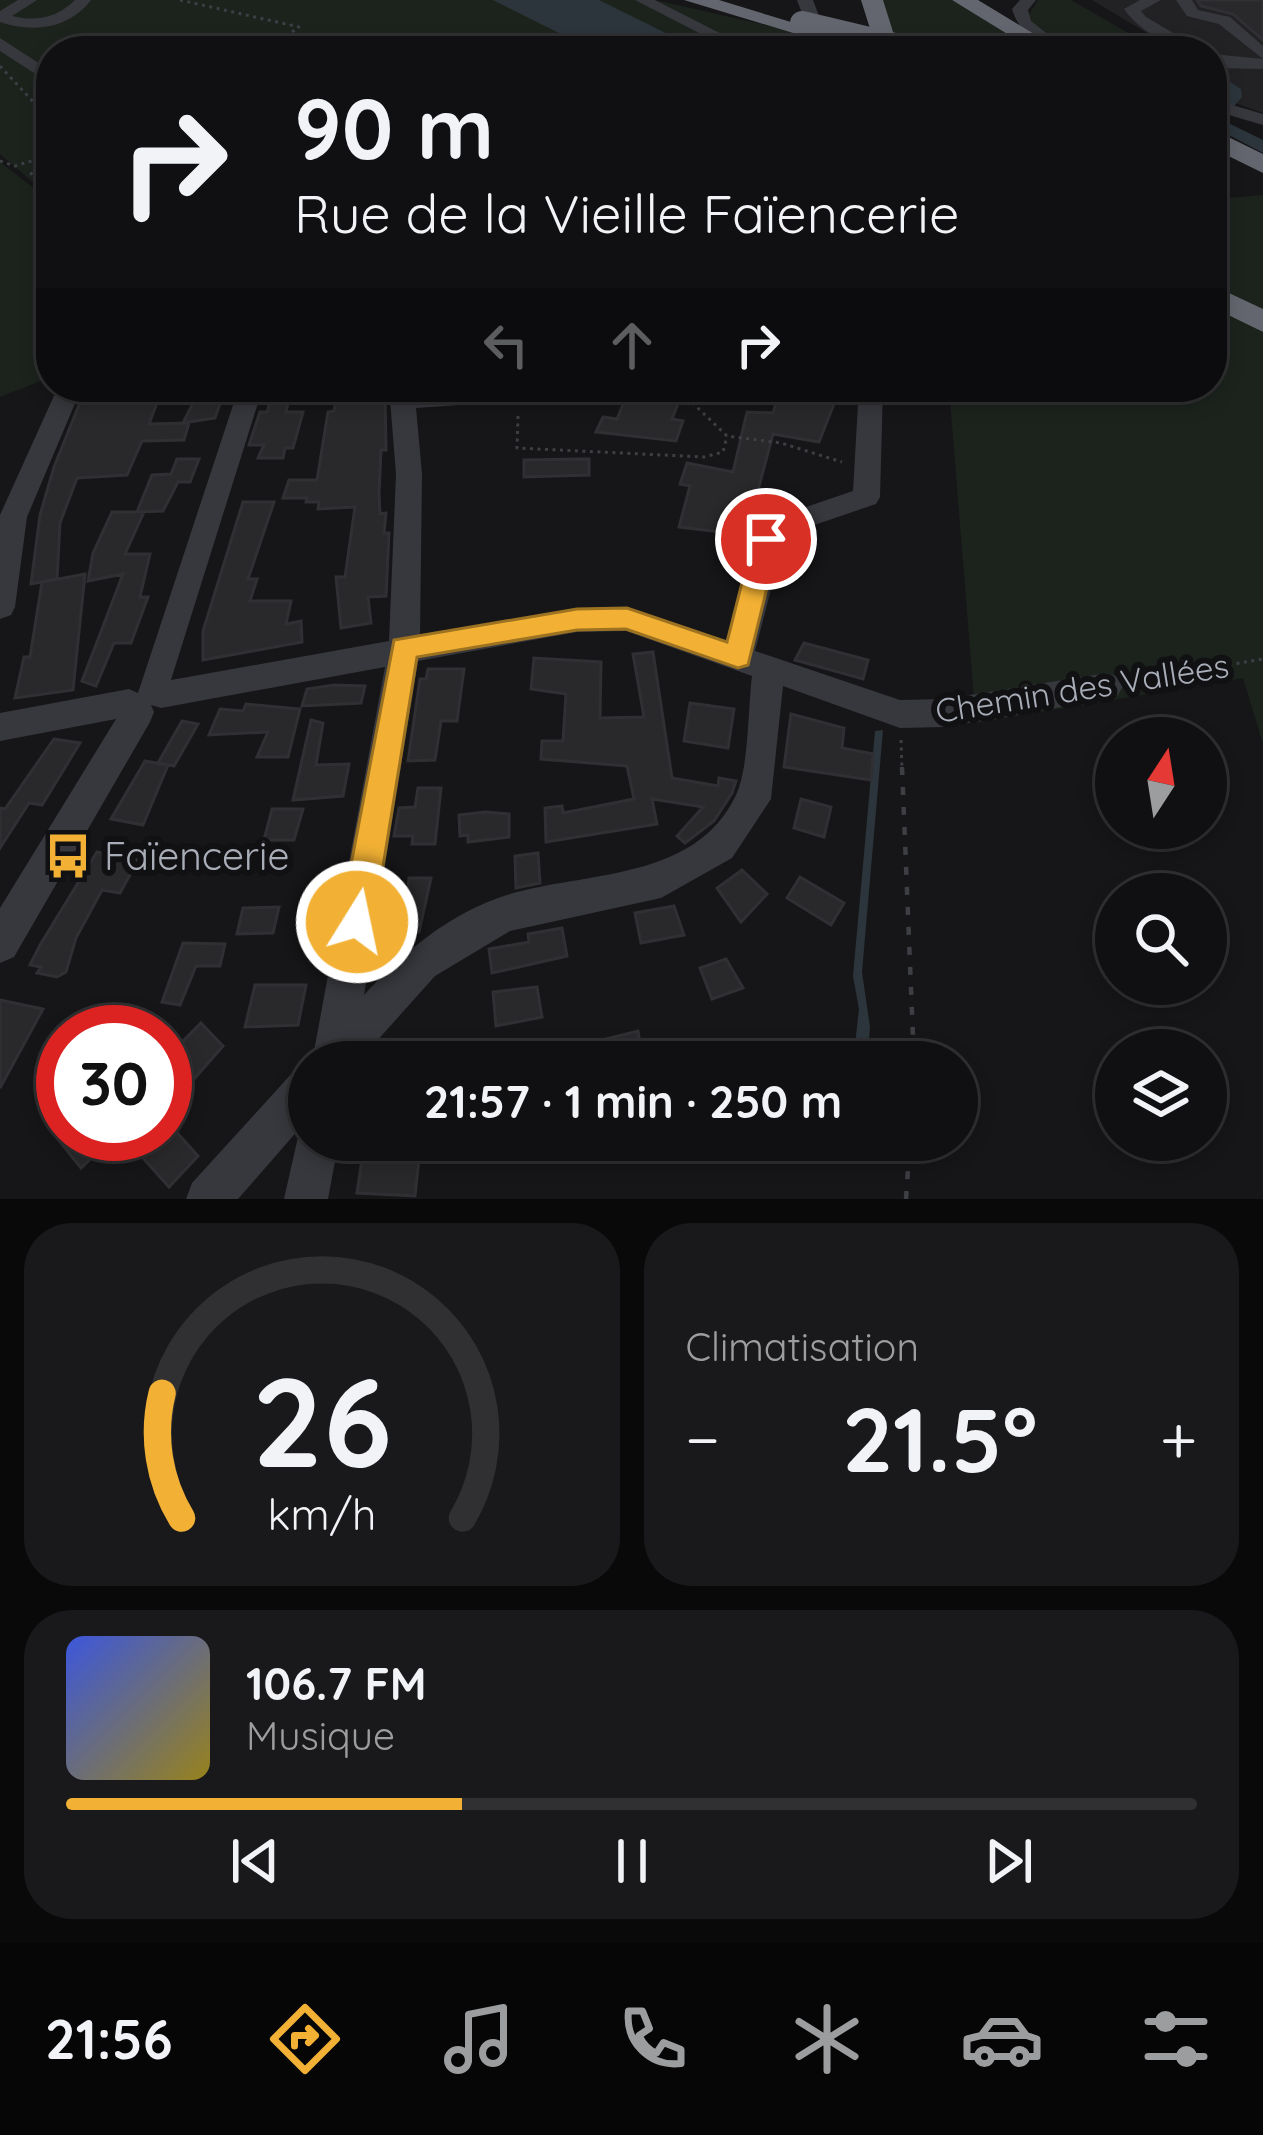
<!DOCTYPE html>
<html lang="fr">
<meta charset="utf-8">
<style>
:root{--surface:#101012;--page:#19191b;--text:#f1f3f6;--muted:#9c9d9f;--line:#303032;--accent:#f2b134}
body{margin:0;font-family:Quicksand,sans-serif;background:var(--page);color:var(--text);height:100vh;display:flex;flex-direction:column;font-size:45px;white-space:nowrap}
*{box-sizing:border-box;margin:0}
p{font-size:39px;color:var(--muted)}
.icon{flex:none;width:66px;height:66px;fill:none;stroke:currentColor;stroke-width:2;stroke-linecap:round;stroke-linejoin:round}
.map{position:relative;height:1199px;overflow:hidden}
.sheet{display:flex;flex-direction:column;gap:24px;padding:24px;background:#09090a;flex:1}
.sheet>*{flex:none}
.hud{position:absolute;left:36px;top:36px;width:1191px;height:366px;border-radius:48px;box-shadow:0 6px 18px #0003,0 0 0 3px var(--line);background:#101012;color:var(--text);overflow:hidden}
.needle{width:78px;rotate:12deg}
.tools{position:absolute;left:1095px;top:717px;display:grid;gap:24px}
.tools a{display:grid;place-items:center;width:132px;height:132px;border-radius:50%;background:var(--surface);box-shadow:0 6px 18px #0003,0 0 0 3px var(--line);font-size:60px}
.speed{position:absolute;left:36px;top:1005px;display:flex;gap:24px;font-size:60px;font-weight:700;text-align:center}
.speed>*{display:grid;place-content:center;width:156px;height:156px;border-radius:50%;background:var(--surface);box-shadow:0 6px 18px #0003,0 0 0 3px var(--line);line-height:1}
.speed .limit{border:18px solid #d22;background:#fff;color:#111}
.pin{position:absolute;display:grid;place-items:center;width:102px;height:102px;color:#fff;margin:-51px;border:6px solid #fff;border-radius:50%;box-shadow:0 3px 12px #0007}
.me{position:absolute;width:132px;margin:-66px;rotate:10deg;stroke-linejoin:round;filter:drop-shadow(0 0 9px #0008)}
.turn{display:flex;align-items:center;gap:42px;height:252px;padding:0 60px;font-size:54px}
.turn .icon{width:156px;height:156px;stroke-width:2.5}
.turn b{display:block;font-size:84px;line-height:102px}
.lanes{display:flex;align-items:center;height:114px;padding:0 60px;background:#0003;justify-content:center;gap:60px;direction:ltr}
.lanes .off{opacity:.35}
.big{font-size:90px;font-weight:800;line-height:1.1}
.sheet .tile{flex:1;display:flex;flex-direction:column;justify-content:center;gap:18px;min-width:0;padding:0 42px;border-radius:48px;background:var(--page)}
.sheet .dial{align-items:center;gap:0}
.dial svg{height:312px;overflow:visible;fill:none;stroke:var(--line);stroke-width:7;stroke-linecap:round;text-anchor:middle}
.dial text{fill:var(--text);stroke:none}
.song{display:flex;align-items:center;gap:36px}
.cover{width:144px;height:144px;border-radius:18px;background:linear-gradient(135deg,hsl(230 70% 55%),hsl(50 70% 35%))}
.played{height:12px;border-radius:6px;background:linear-gradient(90deg,var(--accent) 35%,var(--line) 35%)}
.keys{display:flex;justify-content:space-around;direction:ltr}
.heat{display:flex;justify-content:space-between;align-items:center;font-size:66px;direction:ltr}
.sheet .tiles{flex:1;display:grid;gap:24px;grid-template-columns:1fr 1fr}
.tile:last-child{grid-column:span 2}
.trip{position:absolute;left:288px;top:1041px;width:690px;height:120px;border-radius:60px;background:var(--surface);box-shadow:0 6px 18px #0003,0 0 0 3px var(--line);font-weight:800;line-height:120px;text-align:center}
.tabs{display:flex;height:192px;justify-content:space-around;align-items:center;background:#060607;color:var(--muted)}
.tabs .icon{width:84px;height:84px}
.tabs .on{color:var(--accent)}
.tabs b{font-size:54px;color:var(--text)}
.map>svg:first-child{display:block}
</style>
<div class="map">
<svg width="1263" height="1199" viewBox="0 0 1263 1199">
<rect width="100%" height="100%" fill="#161618"/>
<path fill="#222225" d="M1092,0h171v113l-28,-10 -23,-31v-21h-35z"/>
<path fill="#1c231d" d="M0,0h636l99,51h-684v147l-51,-44z
M655,0l145,33 10,9 -9,9 -57,-5z
M880,0h71l92,51h-109l-44,-10z
M1038,0h33l64,37 -61,14 -41,-25 -5,-10z
M0,162l51,39v176l-51,20z
M1263,195v120l-51,-27v-73l7,-16z
M1212,303l51,30v411l-20,-66 -267,45 -27,-336h263z"/>
<path fill="#2c353c" d="M493,0h106l103,51h-107z
M1212,70l29,19 1,8 -20,23 41,20v13l-51,-27v-27l8,-9z
M883,730l-21,242 8,55 -3,35h-14l6,-53 -6,-33 22,-245z"/>
<path fill="#29292c" stroke="#303034" stroke-width="3" d="M1197,0h66v40l-30,-26 -32,-8z
M97,387l59,1 -3,8 7,-1 -11,29 40,-1 -5,17 -42,1 -15,34 -50,3 -17,45 -3,56 -26,5 9,-69 14,-48 25,-62z
M201,387h25l-11,31 -32,5z
M822,388l17,3 -20,51 -46,-8 -27,101 -67,-8 11,-41 -10,-2 7,-21 46,9 14,-60 26,1 6,-19 36,6z
M385,393l1,57h-5l-2,44 1,20 6,-1 -2,20h5l-3,63 -18,1 3,26 -30,5 -5,-51h9l10,-70 -37,2 1,-7h-13l1,-4h-24l6,-18h28l11,-68 6,-1 3,-17z
M626,397l53,4 -7,18 11,2 -7,20 -80,-9 7,-15 14,2z
M271,399h18l-3,13h17l-10,36h-8l-2,10h-25l6,-13h-15l11,-33h7z
M177,459h22l-9,23h-12l-15,29 -26,1 15,-37 19,-1z
M579,459h10v16l-65,2v-17z
M243,502h31l-26,77h9l-7,22h41l-5,23 15,-3 1,21 -99,18v-29z
M112,512h32l-19,42h25l-10,43h8l-17,46h-17l-18,43 -14,-5 41,-107 -35,7 5,-28z
M85,574l-12,116 -58,8 9,-41h6l12,-75z
M804,643l64,17 -5,19 -68,-19z
M653,652l19,126 46,8 1,-8 17,3 -4,12 -18,28 -29,22 -8,-7 26,-29 -51,-8 5,25 -111,18 -1,-34 17,-2 1,7 71,-14 -7,-33 -86,-7 1,-18h21l3,-47 -35,-5 3,-31 67,4 -1,56 44,-1 -11,-63z
M428,669h36l-7,52h-16l-6,39 -27,1 12,-82h6z
M334,685l31,1 -4,17 -59,3 5,-17z
M690,703l44,6 -6,39 -44,-7z
M246,704l54,5 -12,48h-31l11,-25 -59,3 11,-26 23,2z
M791,714l53,14 -2,20 31,6 -2,26 -87,-13z
M311,720l12,3 -7,42 33,-1 -6,32 -50,4z
M182,721l16,3 -24,42 -16,-3z
M54,739l26,4 -38,62 -13,-2 -29,45v-40l5,1z
M145,761l23,4 -25,60 -32,-6z
M418,788h23l-6,56h-23l1,-8h-19l5,-28 16,-1z
M801,799l30,8 -7,30 -30,-9z
M272,809h31l-9,31h-30z
M485,812l24,2v23l-41,5v-7l-8,1 -1,-21z
M97,852l41,8 -18,33 -18,-3 -26,48 -10,34 -9,5 -20,-4 4,-6 -11,-2 10,-20z
M538,853l2,30 -24,5 -1,-32z
M742,870l25,24 -26,28 -24,-34z
M800,877l44,26 -13,22 -44,-27z
M409,878h22l-12,54 -39,2 3,-31 23,-1z
M674,906l10,29 -43,8 -6,-30z
M279,907l-6,26 -36,1 6,-26z
M562,928l5,28 -75,17 -3,-24 40,-7 -1,-8z
M183,943l42,1 -5,22h-24l-16,39 -18,-3z
M726,959l17,29 -31,11 -12,-31z
M255,985h51l-8,40 -53,2z
M537,987l5,30 -46,9 -3,-34z
M0,1000l43,9 -43,79z
M201,1023l22,23 -58,66v-53z
M638,1031l5,31h-55l-2,-18z
M172,1127l26,29 -29,31 -26,-29z
M83,1134h33l-35,34 -20,-25 35,9z
M362,1159h57l-4,37 -58,-3z"/>
<g fill="none" stroke-linecap="round" stroke-linejoin="round">
<path stroke="#3d3f44" stroke-width="3" stroke-dasharray="3 4.5" stroke-linecap="butt" d="M180,0l119,27 -34,24
M0,66l51,55
M51,149l-20,25 20,21
M0,161l15,5 23,-7
M676,387l51,49 54,7 61,19
M518,416l-1,32 187,9 19,-5 4,-16
M1133,681l130,-22
M901,740l1,30"/>
<path stroke="#3d3f44" stroke-width="4.5" stroke-dasharray="8 12" stroke-linecap="butt" d="M902,767l12,295
M906,1199l4,-59"/>
<path fill="#37383d" fill-rule="evenodd" d="M18,0h19l-25,16c24,6 45,2 63,-16h16c-22,29 -58,33 -91,22v-11z
M635,0h20l100,51h-21z
M797,0h16l15,40 -5,11h-16l5,-11z
M1020,0h16l-8,10 3,11 38,30c-25,0 -50,-17 -57,-42z
M1140,0h21l-20,11 5,6 58,34c-29,0 -63,-18 -80,-42z
M1176,0h16l6,10 32,7 33,29v13l-44,-35 -32,-8z
M0,38l51,33v13l-51,-33z
M1212,54l51,5v10l-46,-1 -5,-3z
M1212,99l51,15v11l-51,-15z
M58,387h24l-55,130 -12,90 -4,8 -11,4v-104z
M239,387h24l-92,293 218,-39 7,-167 -7,-87h24l1,5 199,-5 -12,8 -185,13 6,66 -2,162 157,-28 50,-1 100,34 35,-119 91,-31 6,-104h24l-3,110 -4,7 -91,31 -30,116 145,49 45,-1 162,-26 11,4 5,9 -5,9 -11,4 -162,28 -45,1 -117,-42 -12,113 -39,59 -71,40 -151,33 -75,45 -77,86h-46l73,-395 -224,41 -10,-3 3,7 -4,10 -136,235 -14,6v-55l116,-189 -116,22v-28l129,-24 9,4zM626,631l126,45c-4,31 -3,92 -16,119 -42,90 -160,75 -238,103 -53,19 -96,56 -134,97l54,-334 159,-29z
M309,1065v53l-5,6 5,-2v18h30l-11,59h-44l16,-71 -62,71h-52l6,-16 102,-112z"/>
<path fill="#63666e" fill-rule="evenodd" d="M684,0h35l95,29 -11,7z
M861,0h22l16,51h-22z
M952,0h26l84,51h-27z
M1212,129l51,25v19l-51,-25z
M1212,285l51,24v23l-51,-25z"/>
<path stroke="#63666e" stroke-width="24" d="M802,23l105,25"/>
</g>
<path fill="#f2b134" stroke="#9d7322" stroke-width="3" d="M766,529l13,10 -31,126 -10,3 -112,-39 -49,1 -160,27 -43,265 -5,12 -12,5 -12,-5 -5,-12 54,-282 183,-31 50,-1 100,34 26,-103z"/>
<defs>
<g id="bus-bare" transform="scale(3.6)"><path d="M-5-6H5V4H4V6H2V4H-2V6H-4V4H-5ZM-3.5-4V0h7V-4ZM-3.5 1.2v1.5H-2V1.2ZM2 1.2v1.5H3.5V1.2Z" fill="#f2b134" stroke="#111113" stroke-width="2.5" paint-order="stroke"/></g>
</defs>
<g fill-rule="evenodd">
<use href="#bus-bare" x="68" y="856"/>
</g>
<g text-anchor="middle" stroke-width="12" stroke-linejoin="round" paint-order="stroke">
<g font-size="33" fill="#a8adb8" stroke="#111113">
<text transform="translate(1082 688) rotate(-9)" y="12">Chemin des Vallées</text>
</g>
<g font-size="39" fill="#a8adb8" stroke="#111113" text-anchor="start">
<text x="104" y="870">Faïencerie</text>
</g>
</g>
</svg>
<div class="tools">
<a><svg class="needle" viewBox="-14 -14 28 28"><path d="M0-13l5 13h-10z" fill="#e53935"/><path d="M0 13l5-13h-10z" fill="#9c9d9f"/></svg></a>
<a><svg class="icon" aria-label="search" viewBox="0 0 24 24"><circle cx="10" cy="10" r="6"/><path d="M15 15l6 6"/></svg></a>
<a><svg class="icon" aria-label="layers" viewBox="0 0 24 24"><path d="M12 4l9 5-9 5-9-5zM3 14l9 5 9-5"/></svg></a>
</div>
<div class="speed"><div class="limit">30</div></div>
<div class="pin" style="left:766px;top:539px;background:#d93025"><svg class="icon" aria-label="arrive" viewBox="0 0 24 24"><path d="M6 21V4h12l-3 4 3 4H6"/></svg></div>
<svg class="me" style="left:357px;top:922px" viewBox="-20 -20 40 40"><circle r="17" fill="#f2b134" stroke="#fff" stroke-width="3"/><path d="M0-11L8 9 0 5-8 9z" fill="#fff"/></svg>
<div class="trip">21:57 · 1 min · 250 m</div>
<div class="hud">
<div class="turn"><svg class="icon" aria-label="right" viewBox="0 0 24 24"><path d="M7 20v-9h11M14 6l5 5-5 5"/></svg><div><b>90 m</b>Rue de la Vieille Faïencerie</div></div>
<div class="lanes"><svg class="icon off" aria-label="left" viewBox="0 0 24 24"><path d="M17 20v-9H6M10 6l-5 5 5 5"/></svg><svg class="icon off" aria-label="ahead" viewBox="0 0 24 24"><path d="M12 20V5M6 11l6-6 6 6"/></svg><svg class="icon" aria-label="right" viewBox="0 0 24 24"><path d="M7 20v-9h11M14 6l5 5-5 5"/></svg></div>
</div>
</div>
<section class="sheet">
<div class="tiles">
<div class="tile dial"><svg viewBox="0 0 100 80">
<path d="M14 69A42 42 0 1 1 86 69"/>
<path d="M14 69A42 42 0 0 1 9 37" stroke="#f2b134"/>
<text x="50" y="56" font-size="32" font-weight="700">26</text>
<text x="50" y="72" font-size="11">km/h</text>
</svg></div>
<div class="tile"><p>Climatisation</p>
<div class="heat"><a>−</a><b class="big">21.5°</b><a>+</a></div>
</div>
<div class="tile">
<div class="song"><i class="cover"></i><div><b>106.7 FM</b><p>Musique</p></div></div>
<div class="played"></div>
<div class="keys"><svg class="icon" aria-label="previous" viewBox="0 0 24 24"><path d="M18 5L8 12l10 7zM5 5v14"/></svg><svg class="icon" aria-label="pause" viewBox="0 0 24 24"><path d="M8 5v14M16 5v14"/></svg><svg class="icon" aria-label="next" viewBox="0 0 24 24"><path d="M6 5l10 7-10 7zM19 5v14"/></svg></div>
</div>
</div>
</section>
<nav class="tabs">
<b>21:56</b>
<svg class="icon on" aria-label="directions" viewBox="0 0 24 24"><path d="M12 3l9 9-9 9-9-9zM9 14v-3h6M13 9l2 2-2 2"/></svg>
<svg class="icon" aria-label="music" viewBox="0 0 24 24"><path d="M9 18V5l10-2v13"/><circle cx="6" cy="18" r="3"/><circle cx="16" cy="16" r="3"/></svg>
<svg class="icon" aria-label="phone" viewBox="0 0 24 24"><path d="M5 4h4l2 5-3 2q2 4 5 5l2-3 5 2v4C11 20 4 13 5 4z"/></svg>
<svg class="icon" aria-label="climate" viewBox="0 0 24 24"><path d="M12 3v18M4 7l16 10M4 17L20 7"/></svg>
<svg class="icon" aria-label="car" viewBox="0 0 24 24"><path d="M5 17H2v-5l4-1 3-4h7l3 4 3 1v5h-3M9 17h6M6 11h13"/><circle cx="7" cy="17" r="2"/><circle cx="17" cy="17" r="2"/></svg>
<svg class="icon" aria-label="filters" viewBox="0 0 24 24"><path d="M4 7h16M4 17h16"/><circle cx="9" cy="7" r="2"/><circle cx="15" cy="17" r="2"/></svg>
</nav>
